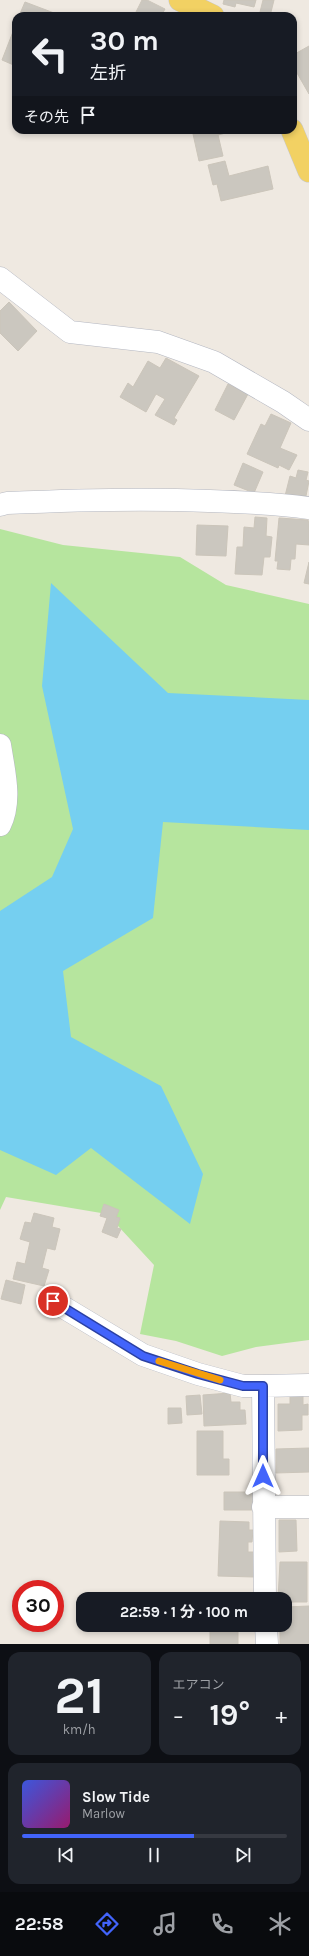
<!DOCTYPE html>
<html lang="ja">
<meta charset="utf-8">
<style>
:root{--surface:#171b24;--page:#20242c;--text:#f1f3f6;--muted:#9ea1a6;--line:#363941;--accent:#4264fb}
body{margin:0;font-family:Karla,"Noto Sans JP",sans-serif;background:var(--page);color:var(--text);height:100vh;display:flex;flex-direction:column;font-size:15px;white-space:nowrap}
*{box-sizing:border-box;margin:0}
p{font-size:13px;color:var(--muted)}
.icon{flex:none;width:22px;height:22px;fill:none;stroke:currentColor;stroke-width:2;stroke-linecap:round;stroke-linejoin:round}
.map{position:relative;height:1644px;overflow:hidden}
.side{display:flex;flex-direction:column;gap:8px;padding:8px;background:#0d0f14;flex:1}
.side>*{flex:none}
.hud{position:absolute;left:12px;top:12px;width:285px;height:122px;border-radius:12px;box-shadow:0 2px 6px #0003;background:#171b24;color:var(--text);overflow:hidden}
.speed{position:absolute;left:12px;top:1580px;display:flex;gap:8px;font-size:20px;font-weight:700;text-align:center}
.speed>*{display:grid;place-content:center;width:52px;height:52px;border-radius:50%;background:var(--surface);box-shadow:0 2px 6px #0003;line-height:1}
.speed .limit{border:6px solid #d22;background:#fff;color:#111}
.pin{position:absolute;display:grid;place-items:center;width:34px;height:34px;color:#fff;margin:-17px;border:2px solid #fff;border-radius:50%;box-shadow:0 1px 4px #0007}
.me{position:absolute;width:44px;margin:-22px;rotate:0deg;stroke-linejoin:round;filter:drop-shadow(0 0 3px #0008)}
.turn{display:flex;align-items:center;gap:14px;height:84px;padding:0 12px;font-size:18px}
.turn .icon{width:52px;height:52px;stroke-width:2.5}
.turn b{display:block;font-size:28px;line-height:34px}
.then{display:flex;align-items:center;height:38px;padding:0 12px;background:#0003;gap:8px;font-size:15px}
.big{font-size:30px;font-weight:700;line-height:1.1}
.side .tile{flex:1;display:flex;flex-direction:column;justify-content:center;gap:6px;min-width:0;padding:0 14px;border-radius:12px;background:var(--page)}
.side .dial{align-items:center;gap:0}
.dial b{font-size:52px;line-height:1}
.song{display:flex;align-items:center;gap:12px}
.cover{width:48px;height:48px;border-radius:6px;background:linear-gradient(135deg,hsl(230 70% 55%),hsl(320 70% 35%))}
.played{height:4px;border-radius:2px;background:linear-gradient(90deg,var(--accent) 65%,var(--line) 65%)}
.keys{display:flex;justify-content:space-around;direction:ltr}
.heat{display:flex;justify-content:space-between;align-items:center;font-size:22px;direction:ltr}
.side .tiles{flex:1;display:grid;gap:8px;grid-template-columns:1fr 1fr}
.tile:last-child{grid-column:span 2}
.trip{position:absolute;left:76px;top:1592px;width:216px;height:40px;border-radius:12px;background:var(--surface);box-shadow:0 2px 6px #0003;font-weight:700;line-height:40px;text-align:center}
.tab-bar{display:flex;height:64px;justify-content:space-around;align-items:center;background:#090b0e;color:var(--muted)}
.tab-bar .icon{width:28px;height:28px}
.tab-bar .selected{color:var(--accent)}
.tab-bar b{font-size:18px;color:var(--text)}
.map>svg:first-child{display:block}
</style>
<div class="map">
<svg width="309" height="1644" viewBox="0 0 309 1644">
<rect width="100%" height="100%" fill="#efe9e1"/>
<path fill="#b6e59e" d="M0,529l63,16 117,12 46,28 83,19v736l-53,7 -34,9 -46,-15 -36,-7 14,-69 -47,-51 -101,-17 -6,13z"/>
<path fill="#75cff0" d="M51,583l117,110 141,7v130l-146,-8 -10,96 -90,53 8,66 90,49 42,88 -13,50 -99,-76 -35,27 -56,-25v-239l52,-34 21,-48 -31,-143z"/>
<path fill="#cbc7bf" stroke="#cbc5ba" d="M142,0h5l18,9 -4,7h-27z
M224,0h32l-2,7 -18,-4 -1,4 -12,-3z
M263,0h11l-4,16h-11z
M25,2l37,14h-43z
M16,24v42l-14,-6z
M309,46v48l-16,-28v-11z
M208,130h29l-19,5 5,21 -24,5 -6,-27z
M225,161l4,15 39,-10 5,23 -52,12 -4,-17 -4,1 -5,-20z
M9,302l28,29 -19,20 -18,-18v-22z
M166,358l33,18 -25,42 3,2 -3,5 -19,-10 10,-16 -9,-5 -10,18 -26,-15 8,-14 5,4 15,-26 12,7z
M228,384l20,10 -14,26 -19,-10z
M271,414l20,9 -11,25 17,7 -8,15 -10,-5 -1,3 -31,-14 14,-30 4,2z
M243,463l20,9 -9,21 -20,-8z
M298,470l10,2 -2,8 3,1 -4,20 -20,-5 5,-20 6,2z
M255,517l12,1 -1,18 6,1 -2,20h-6l-2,18 -27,-1 2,-27h6l1,-20 10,1z
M279,518l29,2 1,4v21l-13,-1 -1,15h-4l-1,11 -13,-1 1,-8h-3z
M197,525l31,1 -2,30 -30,-1z
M309,562v22l-5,-1z
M104,1204l15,6 -3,7 4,1 -3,10 4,1 -4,9 -15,-6 5,-14 -7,-2z
M34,1213l20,5 -2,9 8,2 -5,21 -8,-2 -5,20 7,2 -5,16 -31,-7 4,-17 8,2 5,-22 -10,-3 5,-17 6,1z
M6,1280l19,5 -4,19 -20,-5z
M230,1393l1,9h9v8h5l1,14 -42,2 -1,-31z
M200,1395l2,19 -15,1 -1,-19z
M290,1395h13v10l5,-1v11h-6v15l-24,1v-27h12z
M168,1408h13l1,15 -14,1z
M197,1431h26v28h6v16h-32z
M309,1448v24l-33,1v-24z
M224,1492h30v18h-30z
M279,1520h17l1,31 -18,1z
M220,1521l29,1v8h4l-1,12h-4v10h7l-1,25 -36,-1z
M280,1562h27v40h-22v-3h-7z
M309,1606v38h-29v-19h5v-18z
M210,1632h28v12h-28z"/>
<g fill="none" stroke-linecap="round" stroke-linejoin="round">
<g stroke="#b4b7c1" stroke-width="23">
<path id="minor" d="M0,278l70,54 88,10 56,20 69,40 26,18
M0,505l7,-2c67,-3 134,-5 202,-2 33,1 67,2 100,7
M0,745c4,26 12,56 0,80
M53,1301l90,54 55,19 45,12h20
M263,1507h46
M265,1599l-2,-213 46,-1
M266,1625l1,19"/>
</g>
<g stroke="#c9c9c9" stroke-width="23">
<path id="major" d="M180,0l33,16
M292,130l17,41"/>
</g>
<use href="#minor" stroke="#fff" stroke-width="22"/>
<use href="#major" stroke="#f2d163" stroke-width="22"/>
</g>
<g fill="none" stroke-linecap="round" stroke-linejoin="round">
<g stroke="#2b41a3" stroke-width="10">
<path id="route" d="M53,1301l90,55 55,18 45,12h20v90"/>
</g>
<use href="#route" stroke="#4264fb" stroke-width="7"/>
<path stroke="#f59e0b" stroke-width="7" d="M159,1361l61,19"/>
</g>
</svg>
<div class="speed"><div class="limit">30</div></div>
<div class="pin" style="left:53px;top:1301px;background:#d93025"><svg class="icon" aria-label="arrive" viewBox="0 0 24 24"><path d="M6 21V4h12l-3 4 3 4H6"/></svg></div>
<svg class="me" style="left:263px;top:1476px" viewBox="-20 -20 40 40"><path d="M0-17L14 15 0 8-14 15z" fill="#4264fb" stroke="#fff" stroke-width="4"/></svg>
<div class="trip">22:59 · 1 分 · 100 m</div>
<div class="hud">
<div class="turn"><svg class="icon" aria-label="left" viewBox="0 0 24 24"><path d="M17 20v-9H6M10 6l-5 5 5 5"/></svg><div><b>30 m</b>左折</div></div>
<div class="then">その先<svg class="icon" aria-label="arrive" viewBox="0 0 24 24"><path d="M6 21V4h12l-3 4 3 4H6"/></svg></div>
</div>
</div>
<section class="side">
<div class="tiles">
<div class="tile dial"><b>21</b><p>km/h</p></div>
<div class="tile"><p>エアコン</p>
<div class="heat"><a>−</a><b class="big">19°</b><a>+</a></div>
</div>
<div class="tile">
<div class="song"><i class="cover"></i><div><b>Slow Tide</b><p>Marlow</p></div></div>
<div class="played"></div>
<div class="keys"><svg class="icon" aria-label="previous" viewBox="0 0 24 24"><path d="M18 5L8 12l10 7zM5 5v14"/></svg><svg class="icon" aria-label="pause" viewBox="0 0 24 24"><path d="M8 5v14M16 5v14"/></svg><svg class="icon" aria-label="next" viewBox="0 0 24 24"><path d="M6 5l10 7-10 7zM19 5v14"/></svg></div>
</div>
</div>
</section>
<nav class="tab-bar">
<b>22:58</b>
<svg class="icon selected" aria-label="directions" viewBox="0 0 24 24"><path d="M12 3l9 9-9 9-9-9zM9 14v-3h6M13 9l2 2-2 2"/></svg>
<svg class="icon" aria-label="music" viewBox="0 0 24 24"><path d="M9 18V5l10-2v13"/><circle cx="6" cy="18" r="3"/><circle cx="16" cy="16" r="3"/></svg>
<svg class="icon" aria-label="phone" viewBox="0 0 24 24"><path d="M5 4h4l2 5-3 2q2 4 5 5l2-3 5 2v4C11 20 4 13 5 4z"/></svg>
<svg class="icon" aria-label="climate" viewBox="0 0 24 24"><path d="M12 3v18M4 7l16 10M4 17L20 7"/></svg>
</nav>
